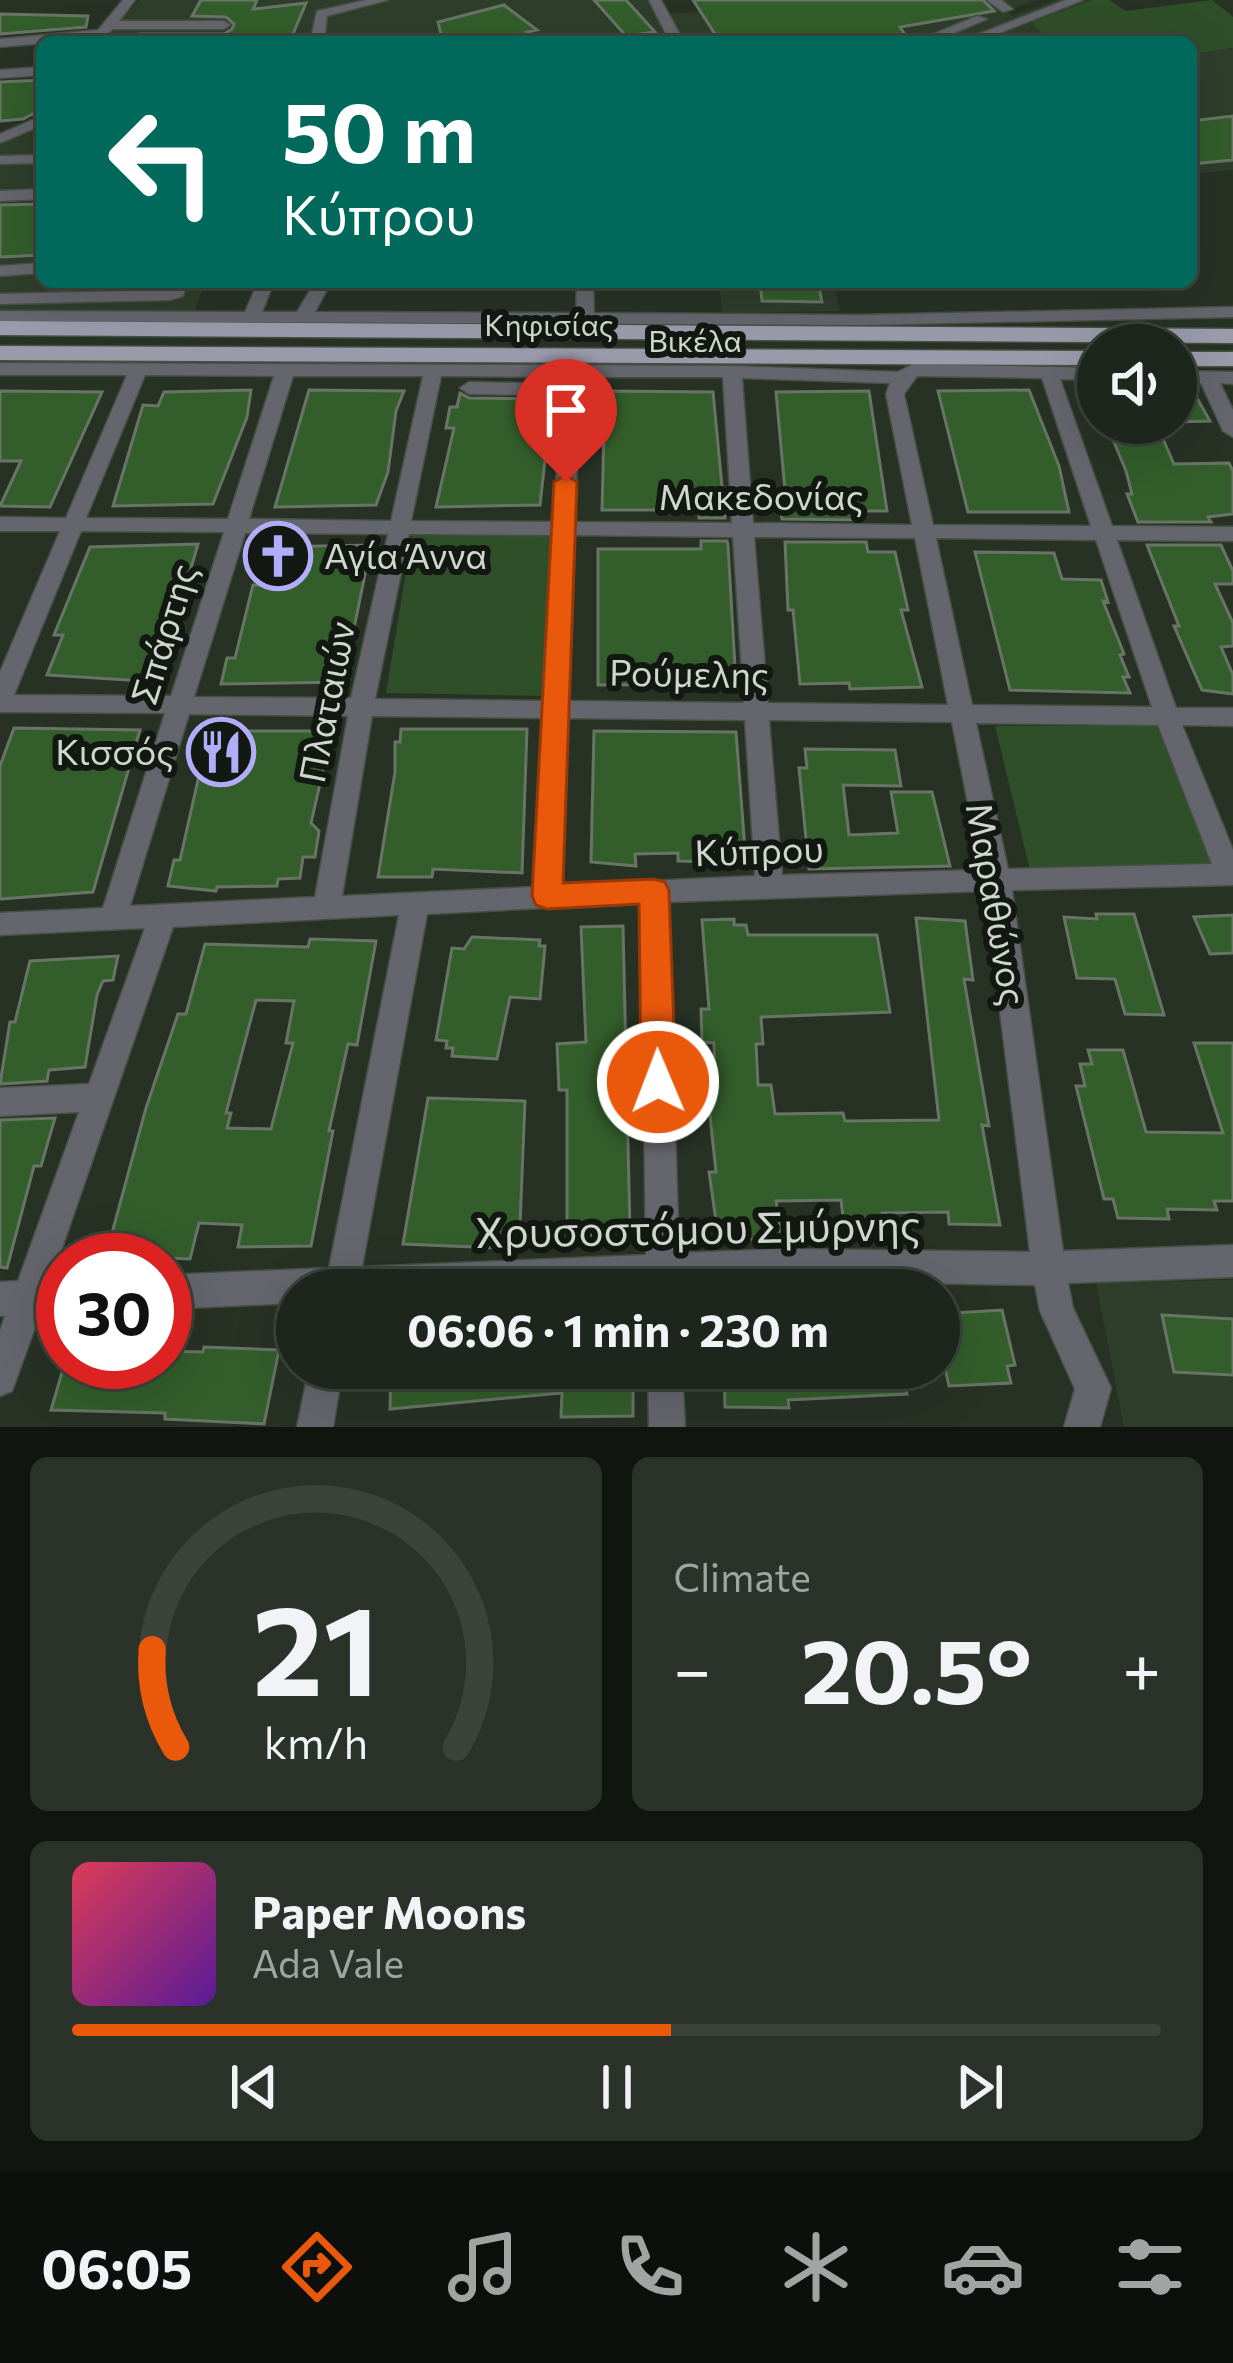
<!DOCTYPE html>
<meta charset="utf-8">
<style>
:root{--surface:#1d261c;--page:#2a3229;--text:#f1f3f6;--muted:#a0a5a3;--line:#3b433b;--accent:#ea580c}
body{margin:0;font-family:Commissioner,sans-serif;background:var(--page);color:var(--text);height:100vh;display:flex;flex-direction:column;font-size:45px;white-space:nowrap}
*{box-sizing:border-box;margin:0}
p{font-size:39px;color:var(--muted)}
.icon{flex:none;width:66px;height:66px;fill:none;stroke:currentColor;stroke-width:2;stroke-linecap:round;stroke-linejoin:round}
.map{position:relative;height:1427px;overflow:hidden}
.side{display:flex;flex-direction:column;gap:30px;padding:30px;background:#10150f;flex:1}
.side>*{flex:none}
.guide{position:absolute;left:36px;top:36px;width:1161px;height:252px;border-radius:18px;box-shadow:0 12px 48px #0002,0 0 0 3px var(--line);background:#00695c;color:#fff;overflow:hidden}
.fabs{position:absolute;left:1077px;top:324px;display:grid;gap:24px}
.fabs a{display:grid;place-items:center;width:120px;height:120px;border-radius:50%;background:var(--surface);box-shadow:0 12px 48px #0002,0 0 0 3px var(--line);font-size:60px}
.speed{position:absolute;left:36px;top:1233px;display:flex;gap:24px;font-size:60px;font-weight:700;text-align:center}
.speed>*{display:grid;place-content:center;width:156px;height:156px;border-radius:50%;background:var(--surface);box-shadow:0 12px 48px #0002,0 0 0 3px var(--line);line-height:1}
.speed .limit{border:18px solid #d22;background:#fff;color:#111}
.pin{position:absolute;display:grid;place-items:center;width:102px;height:102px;color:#fff;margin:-123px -51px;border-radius:50% 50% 50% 0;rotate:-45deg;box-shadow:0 0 12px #0007}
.pin .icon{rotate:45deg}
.me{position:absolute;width:132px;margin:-66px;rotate:359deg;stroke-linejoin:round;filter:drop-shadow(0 0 9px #0008)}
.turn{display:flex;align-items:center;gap:42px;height:252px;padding:0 48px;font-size:54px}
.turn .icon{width:156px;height:156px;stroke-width:2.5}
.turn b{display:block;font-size:84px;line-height:102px}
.big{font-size:90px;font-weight:700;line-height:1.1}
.side .card{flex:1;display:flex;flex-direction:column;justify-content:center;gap:18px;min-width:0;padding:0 42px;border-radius:18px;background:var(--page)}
.side .dial{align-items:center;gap:0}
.dial svg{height:312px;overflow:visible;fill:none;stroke:var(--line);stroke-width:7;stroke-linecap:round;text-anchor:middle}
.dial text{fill:var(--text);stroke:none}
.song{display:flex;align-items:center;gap:36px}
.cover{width:144px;height:144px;border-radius:18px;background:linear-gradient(135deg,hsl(350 70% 55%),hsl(270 70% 35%))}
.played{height:12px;border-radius:6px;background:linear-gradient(90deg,var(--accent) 55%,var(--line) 55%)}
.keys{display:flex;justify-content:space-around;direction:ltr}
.heat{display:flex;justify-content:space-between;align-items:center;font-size:66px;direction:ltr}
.side .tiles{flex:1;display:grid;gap:30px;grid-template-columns:1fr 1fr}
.card:last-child{grid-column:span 2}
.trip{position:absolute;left:276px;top:1269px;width:684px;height:120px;border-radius:60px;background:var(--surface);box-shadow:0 12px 48px #0002,0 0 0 3px var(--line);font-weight:700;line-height:120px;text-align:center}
.tab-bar{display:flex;height:192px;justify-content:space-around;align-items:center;background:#0c0f0b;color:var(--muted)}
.tab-bar .icon{width:84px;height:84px}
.tab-bar .active{color:var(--accent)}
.tab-bar b{font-size:54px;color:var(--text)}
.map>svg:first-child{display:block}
</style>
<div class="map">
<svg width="1233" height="1427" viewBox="0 0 1233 1427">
<rect width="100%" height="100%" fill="#273225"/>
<path fill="#2e3e2b" d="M140,0h519l9,14 62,-4 28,-10h279l-31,11 6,5 44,-16h37l-60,22 9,14 -5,6h-931l1,-8z
M1233,48v122l-42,4v-120z
M42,124v158h163l-11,30h-194v-170z
M719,282h115l6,29 -118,2z
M1233,1280v147h-109l-28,-144z"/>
<path fill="#2f4f29" d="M1093,0h16l17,11 86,-11 21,17v31l-42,6v-12h-154l5,-7 -10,-13z
M557,535l-12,161 -159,-3 26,-157z
M995,726h162l55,140 -182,4z"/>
<path fill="#335d2b" stroke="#687566" stroke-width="3" fill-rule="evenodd" d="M201,0h56l-4,9 53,-6 -16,38 -157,1 6,-8h85l8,-5 2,-5 -8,-7 -34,-1z
M594,0h32l29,32 -29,4z
M693,0h290l11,11 -94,16 10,15h-105l-90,-8z
M504,5l33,25 -10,2 13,10h-97l-5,-20z
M0,14l88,2 -2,11 -86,7z
M42,80v29l-19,10 -23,2v-39z
M1233,116v44l-42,4v-43z
M42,204v51l-42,2v-52z
M760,282h58l4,20 -60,-1z
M251,390l-4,27 -34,87 -100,2 30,-101 15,1 6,-14z
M309,390l95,1 -8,20 -8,61 -12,33 -101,2z
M1029,390l30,76 10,46h-101l-30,-121z
M0,391l102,1 -52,115 -50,-1 21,-45h-21z
M605,391l108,1 12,126h-26v-8h-97z
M869,391l18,120h-25l1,9 -81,-1 -4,-29h7l-9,-98z
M1176,391h17l17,30 -34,1z
M460,393l9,5 72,1 -5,43h11l-7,63 -104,2 18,-79h-8l4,-21h7z
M1106,423h50l18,41 55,-1 4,8v43l-25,3 3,5h-73l-11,-28h5l-6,-23z
M701,541h26l1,5 8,138 -138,1v-136h103z
M785,542h81l2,10h27l13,58h-7l21,77 -72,2 -1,-6 -49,1 -7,-74h-5z
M198,544l-40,138 -111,-7 16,-40h-9l36,-88z
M371,545l-28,137 -122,2 6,-26h8l18,-73h6l12,-38z
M1147,545h74l12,26v13h-18l18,39v23l-12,1 12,28v19l-31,-4 -28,-64h5z
M975,552l79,1 8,26 39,1 7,22 -5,-1 21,53 -4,1 9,22h-6l7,16 -120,-3z
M14,728l126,2 -47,162 -93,7v-133z
M401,729h126l-5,144 -89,-4 -1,8h-54l17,-105v-30h5z
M209,731h123l-21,92 8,8 -4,26h-12l-3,21 -22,1 -1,7 -60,1 -1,4 -48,-5 6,-26h6z
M594,731l142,1 10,131 -68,-2v-8l-43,1 1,12 -45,-4z
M805,749l90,1 6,36 -58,-1 6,50 49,-2 -7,-41h41l18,74 -141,3 -10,-101h8z
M1096,914h38l30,101 -39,-1 -10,-35 -38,-1 -13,-61 33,2z
M1233,915v38l-23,1 -16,-37z
M916,918l49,3 8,59 -9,-1 25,147 -7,-1 18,100 -51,-1 -1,-12 -66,1 2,11 -40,1 -3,-25 -65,1 6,36 -40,3 -1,-6 -23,1 -9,-63h7l-9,-84 8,-1 -1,-44 -12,-1 -1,-33h8l-7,-89 32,-1v6h12l2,10h129l13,77 -129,5 2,27h-7l2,41h13l4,29 68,-1 2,8 94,-1z
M623,926l7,304 -39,1v10l-24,1v-152h-8l-2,-46 29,-2 -5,-115z
M472,937l68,3 -1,6h6l-5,53 -30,-2 -13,62 -45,-3 1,-8h-7l1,-7 -11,-1 16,-92 12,1z
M310,939l66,2 -19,104 -9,-1 -19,87h4l-22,115 -73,1 4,-22 -43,-2 -9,36 -84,-4 40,-147 32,-94h8l19,-70 103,3zM256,1000l38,1 -8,42h7l-22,86 -44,-1 4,-15h-5z
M118,956l-5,24 -10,1 -6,14 -12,72 -36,3 -2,11 -47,3 10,-62h5l15,-61z
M1194,1043h39v158h-19l3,9 -50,-1 2,10 -51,-1 -5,-19h-9l-28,-113h9l-5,-22h12l-4,-14h35l23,82 77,1z
M428,1098l97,3 -6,148 -116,-5z
M55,1118l-14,48h-7l-27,102 -7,-1v-147z
M1002,1310l13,55 -8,1 4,17 -62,3 -10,-45v-27z
M1162,1315l71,4v56l-59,-3z
M204,1347l75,3 -15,74 -99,-5v-6l-114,-3 14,-48h100v-11l38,1z
M391,1368h230v13h12v35l-72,1 1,-24 -172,16z
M724,1368h179l4,26 -119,6 1,8 -64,-1z"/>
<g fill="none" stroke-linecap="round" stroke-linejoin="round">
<g stroke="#455043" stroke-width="3">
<path id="minor" d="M123,0h12l-16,21h105l6,4 -6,4h-111l-11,9 -102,9v-8l98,-9z
M366,0h22l-61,16 -3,26h-14l7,-31z
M649,0h12l23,42h-14z
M987,0h14l12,9 -10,3z
M1066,0h17l-106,42h-19z
M977,16l10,3 -54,23h-19z
M42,67v8l-42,3v-8z
M42,116v9l-42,18v-9z
M42,155v8l-42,1v-8z
M42,189v10l-42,2v-10z
M42,263v10l-42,3v-10z
M171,282h16l-4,14 -13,4 -170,4v-10l167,-4z
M258,282h16l-12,30h35l18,-30h16l-16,30 261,1 1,-31h16l1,31 265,2 374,-8v10l-374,8 -859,-4v-10l245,1z
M0,363l732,3 166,6 15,-8 185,4v12l-38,-1 52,147 121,1v14l-116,-1 59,168h57v18l-51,-1 51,125v35l-221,5 51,361 170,-6v32l-165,6 5,25 38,80 -11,39h-36l11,-38 -35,-78 -5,-26 -252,-4 -103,5v4h-383v13l-132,6v-34l164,-7 70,-353 -226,12 -122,353 12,-1v34l-23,1 -28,77 -12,5v-65l5,-15h-5v-34l18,-1 61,-169 -79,4v-28l89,-4 56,-156 -145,7v-22l103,-5 62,-195 -165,-1v-40l60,-141h-60v-14l66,1 61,-143h-127zM145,375l129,1 -46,143 -142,-1zM293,376h130l-32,145 -142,-2zM441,376l121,1 -1,7 -92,-2 -9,6 9,6 92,1 -7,127 -143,-1zM917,376l125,2 49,148 -158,-1 -29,-131zM580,377h143l9,146 -157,-1zM742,378l148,5 -4,11 26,131 -159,-2zM81,531l143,1 -53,164 -157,-1zM245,533l143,1 -37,164 -157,-1zM409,534l144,1 -9,166 -169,-2zM574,535l159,2 11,166 -176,-2zM754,537l161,1 33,167 -180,-2zM936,538l160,2 56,167 -180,-2zM189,714l159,2 -33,181 -185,9zM372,716l171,2 -9,169 -192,9zM567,718l178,2 10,156 -194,9zM769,720l183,2 29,148 -199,5zM976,723l182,2 54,139 -204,5zM985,891l45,361 -247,-3 -104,4 -11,-351zM641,903l5,352 -284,12 65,-353z
M1176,371l57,1v12l-13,-1 13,27v27l-10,-6 -22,-48h-25z
M309,1368h34l-10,59h-36z
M648,1368h34l3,59h-36z"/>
</g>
<g stroke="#455043" stroke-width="3">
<path id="major" d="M0,321l1233,8v14l-1233,-8z
M0,346l1098,5v14l-1098,-5z
M1176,352h57v14h-57z"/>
</g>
<use href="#minor" fill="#65656d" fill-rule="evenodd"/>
<use href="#major" fill="#9a9aaa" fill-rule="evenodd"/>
</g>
<path fill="#ea580c" stroke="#983908" stroke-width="3" d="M566,475l11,7 -14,401 91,-4 11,3 4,9 7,191 -5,11 -13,4 -12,-4 -5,-11 -2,-178 -92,5 -11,-4 -4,-9 22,-414z"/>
<defs>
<g id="church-ring" transform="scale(3.45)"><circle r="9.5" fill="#131812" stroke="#b3adf9" stroke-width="1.5"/><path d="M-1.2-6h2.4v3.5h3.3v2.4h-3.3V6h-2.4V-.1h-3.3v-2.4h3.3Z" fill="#b3adf9"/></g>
<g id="restaurant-ring" transform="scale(3.45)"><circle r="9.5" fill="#131812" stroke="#b3adf9" stroke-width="1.5"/><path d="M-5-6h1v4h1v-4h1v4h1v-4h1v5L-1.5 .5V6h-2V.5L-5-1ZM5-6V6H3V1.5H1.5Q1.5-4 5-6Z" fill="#b3adf9"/></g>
</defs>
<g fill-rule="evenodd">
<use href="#church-ring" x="278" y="556"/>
<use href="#restaurant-ring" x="221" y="752"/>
</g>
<g text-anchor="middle" stroke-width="12" stroke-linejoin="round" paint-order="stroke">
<g font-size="30" fill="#cfd6cd" stroke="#131812">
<text x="549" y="336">Κηφισίας</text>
<text x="695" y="352">Βικέλα</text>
</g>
<g font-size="36" fill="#cfd6cd" stroke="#131812">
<text x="761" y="510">Μακεδονίας</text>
<text transform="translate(164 634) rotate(-73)" y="13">Σπάρτης</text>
<text transform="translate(689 674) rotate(1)" y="13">Ρούμελης</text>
<text transform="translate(327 702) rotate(-79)" y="13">Πλαταιών</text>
<text transform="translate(759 851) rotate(-2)" y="13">Κύπρου</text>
<text transform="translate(996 904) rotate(80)" y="13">Μαραθώνος</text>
</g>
<g font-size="36" fill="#cfd6cd" stroke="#131812" text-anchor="start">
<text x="324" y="569">Αγία Άννα</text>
<text x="174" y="765" text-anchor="end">Κισσός</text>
</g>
<g font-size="42" fill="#cfd6cd" stroke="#131812">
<text transform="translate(698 1229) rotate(-1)" y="15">Χρυσοστόμου Σμύρνης</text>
</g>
</g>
</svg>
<div class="fabs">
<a><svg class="icon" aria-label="sound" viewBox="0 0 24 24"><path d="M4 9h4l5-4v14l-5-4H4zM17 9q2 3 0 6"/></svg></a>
</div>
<div class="speed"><div class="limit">30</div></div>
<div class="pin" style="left:566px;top:482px;background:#d93025"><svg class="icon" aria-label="arrive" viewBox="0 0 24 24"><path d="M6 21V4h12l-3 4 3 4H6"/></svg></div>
<svg class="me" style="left:658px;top:1082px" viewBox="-20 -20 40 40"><circle r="17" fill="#ea580c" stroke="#fff" stroke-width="3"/><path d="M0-11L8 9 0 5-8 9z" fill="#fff"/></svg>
<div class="trip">06:06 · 1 min · 230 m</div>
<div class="guide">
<div class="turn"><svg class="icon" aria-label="left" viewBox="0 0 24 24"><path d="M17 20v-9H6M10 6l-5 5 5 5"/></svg><div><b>50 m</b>Κύπρου</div></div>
</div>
</div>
<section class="side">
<div class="tiles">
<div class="card dial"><svg viewBox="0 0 100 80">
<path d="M14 69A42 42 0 1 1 86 69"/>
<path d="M14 69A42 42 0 0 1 8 44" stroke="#ea580c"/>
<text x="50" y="56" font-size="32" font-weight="700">21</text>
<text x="50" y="72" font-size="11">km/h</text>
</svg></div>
<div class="card"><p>Climate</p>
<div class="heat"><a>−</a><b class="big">20.5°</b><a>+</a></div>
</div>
<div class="card">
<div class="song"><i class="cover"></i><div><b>Paper Moons</b><p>Ada Vale</p></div></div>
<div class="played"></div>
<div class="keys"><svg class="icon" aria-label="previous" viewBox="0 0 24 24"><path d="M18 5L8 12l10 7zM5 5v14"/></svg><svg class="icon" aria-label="pause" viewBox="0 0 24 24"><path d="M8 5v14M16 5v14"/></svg><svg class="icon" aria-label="next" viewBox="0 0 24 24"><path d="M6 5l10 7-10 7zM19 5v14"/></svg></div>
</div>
</div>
</section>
<nav class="tab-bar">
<b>06:05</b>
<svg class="icon active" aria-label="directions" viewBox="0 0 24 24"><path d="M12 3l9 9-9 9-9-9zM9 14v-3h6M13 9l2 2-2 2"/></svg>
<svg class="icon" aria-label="music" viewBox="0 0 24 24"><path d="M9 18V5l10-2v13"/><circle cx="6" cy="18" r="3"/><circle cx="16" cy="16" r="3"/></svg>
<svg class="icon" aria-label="phone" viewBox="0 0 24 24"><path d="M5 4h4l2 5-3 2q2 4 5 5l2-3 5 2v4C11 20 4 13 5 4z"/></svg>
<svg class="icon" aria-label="climate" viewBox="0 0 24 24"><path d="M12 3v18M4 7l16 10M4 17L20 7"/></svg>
<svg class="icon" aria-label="car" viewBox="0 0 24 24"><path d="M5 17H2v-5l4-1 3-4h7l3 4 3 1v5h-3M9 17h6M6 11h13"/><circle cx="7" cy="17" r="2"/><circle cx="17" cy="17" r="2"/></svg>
<svg class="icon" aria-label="filters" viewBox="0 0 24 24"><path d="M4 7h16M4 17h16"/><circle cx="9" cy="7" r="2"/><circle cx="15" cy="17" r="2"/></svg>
</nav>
